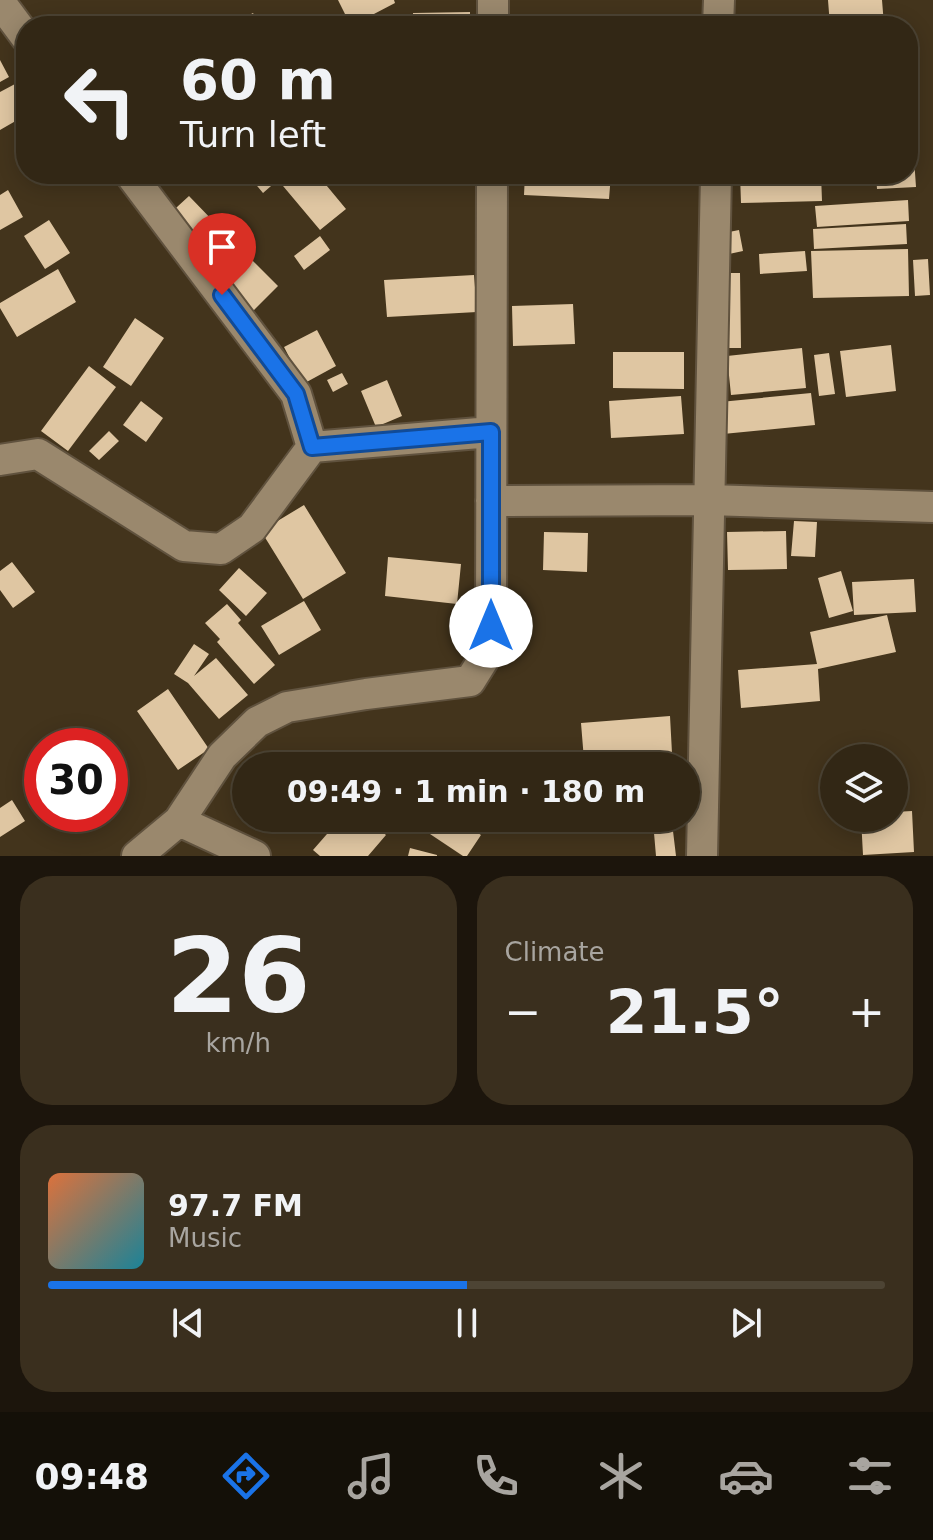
<!DOCTYPE html>
<meta charset="utf-8">
<style>
:root{--surface:#322715;--page:#3a2f1e;--text:#f1f3f6;--muted:#a8a5a0;--line:#4d4434;--accent:#1a73e8}
body{margin:0;font-family:"DejaVu Sans",sans-serif;background:var(--page);color:var(--text);height:100vh;display:flex;flex-direction:column;font-size:30px;white-space:nowrap}
*{box-sizing:border-box;margin:0}
p{font-size:26px;color:var(--muted)}
.icon{flex:none;width:44px;height:44px;fill:none;stroke:currentColor;stroke-width:2;stroke-linecap:round;stroke-linejoin:round}
.map{position:relative;height:856px;overflow:hidden}
.panel{display:flex;flex-direction:column;gap:20px;padding:20px;background:#1c150c;flex:1}
.panel>*{flex:none}
.guide{position:absolute;left:16px;top:16px;width:902px;height:168px;border-radius:32px;box-shadow:0 4px 20px #0003,0 0 0 2px var(--line);background:#322715;color:var(--text);overflow:hidden}
.fabs{position:absolute;left:820px;top:744px;display:grid;gap:16px}
.fabs a{display:grid;place-items:center;width:88px;height:88px;border-radius:50%;background:var(--surface);box-shadow:0 4px 20px #0003,0 0 0 2px var(--line);font-size:40px}
.speed{position:absolute;left:24px;top:728px;display:flex;gap:16px;font-size:40px;font-weight:700;text-align:center}
.speed>*{display:grid;place-content:center;width:104px;height:104px;border-radius:50%;background:var(--surface);box-shadow:0 4px 20px #0003,0 0 0 2px var(--line);line-height:1}
.speed .limit{border:12px solid #d22;background:#fff;color:#111}
.pin{position:absolute;display:grid;place-items:center;width:68px;height:68px;color:#fff;margin:-82px -34px;border-radius:50% 50% 50% 0;rotate:-45deg;box-shadow:0 0 8px #0007}
.pin .icon{rotate:45deg}
.me{position:absolute;width:88px;margin:-44px;rotate:0deg;stroke-linejoin:round;filter:drop-shadow(0 0 6px #0008)}
.turn{display:flex;align-items:center;gap:28px;height:168px;padding:0 32px;font-size:36px}
.turn .icon{width:104px;height:104px;stroke-width:2.5}
.turn b{display:block;font-size:56px;line-height:68px}
.big{font-size:60px;font-weight:600;line-height:1.1}
.panel .widget{flex:1;display:flex;flex-direction:column;justify-content:center;gap:12px;min-width:0;padding:0 28px;border-radius:32px;background:var(--page)}
.panel .dial{align-items:center;gap:0}
.dial b{font-size:104px;line-height:1}
.song{display:flex;align-items:center;gap:24px}
.cover{width:96px;height:96px;border-radius:12px;background:linear-gradient(135deg,hsl(20 70% 55%),hsl(190 70% 35%))}
.played{height:8px;border-radius:4px;background:linear-gradient(90deg,var(--accent) 50%,var(--line) 50%)}
.keys{display:flex;justify-content:space-around;direction:ltr}
.heat{display:flex;justify-content:space-between;align-items:center;font-size:44px;direction:ltr}
.panel .tiles{flex:1;display:grid;gap:20px;grid-template-columns:1fr 1fr}
.widget:last-child{grid-column:span 2}
.trip{position:absolute;left:232px;top:752px;width:468px;height:80px;border-radius:40px;background:var(--surface);box-shadow:0 4px 20px #0003,0 0 0 2px var(--line);font-weight:600;line-height:80px;text-align:center}
.tab-bar{display:flex;height:128px;justify-content:space-around;align-items:center;background:#141008;color:var(--muted)}
.tab-bar .icon{width:56px;height:56px}
.tab-bar .selected{color:var(--accent)}
.tab-bar b{font-size:36px;color:var(--text)}
.map>svg:first-child{display:block}
</style>
<div class="map">
<svg width="933" height="856" viewBox="0 0 933 856">
<rect width="100%" height="100%" fill="#43341c"/>
<path fill="#dfc6a2" d="M338,0h56l1,3 -44,23z
M828,0h54l2,25 -54,1z
M470,12v14h-57v-13z
M253,13l7,13h-31z
M0,60l9,17 -9,5z
M15,84l11,18v13l-26,15v-38z
M908,158h6l2,29 -39,2 -1,-15h32z
M247,174h70l29,35 -26,21 -42,-50 -15,13z
M525,174h86l-2,25 -85,-4z
M740,174h81l1,27 -81,2z
M8,190l15,27 -23,13v-35z
M189,196l56,58 -24,23 -56,-59z
M908,200l1,21 -92,6 -2,-21z
M49,220l21,33 -25,16 -21,-33z
M906,224l1,20 -93,5 -1,-20z
M739,230l4,21 -14,3 -5,-21z
M320,236l10,14 -26,20 -10,-14z
M908,249l1,47 -96,2 -2,-47z
M805,251l2,20 -47,3 -1,-20z
M249,257l29,29 -29,29 -29,-29z
M928,259l2,36 -15,1 -2,-36z
M58,269l18,33 -59,35 -17,-29v-5z
M727,273h13l1,75h-13z
M474,275l3,37 -90,5 -3,-37z
M573,304l2,40 -62,2 -1,-40z
M135,318l29,20 -33,48 -28,-19z
M317,330l19,36 -33,18 -19,-37z
M891,345l5,46 -50,6 -6,-46z
M802,348l4,40 -75,7 -4,-39z
M613,352h71v37l-71,-1z
M829,353l6,41 -16,2 -5,-41z
M89,366l27,21 -48,64 -27,-20z
M342,373l6,11 -15,8 -6,-12z
M387,380l15,36 -26,11 -15,-36z
M811,393l4,32 -92,9 -3,-32z
M681,396l3,38 -73,4 -2,-37z
M141,401l22,17 -17,24 -23,-17z
M109,431l10,10 -20,19 -10,-9z
M304,505l42,68 -43,26 -42,-68z
M794,521l23,1 -2,35 -24,-1z
M786,531l1,38 -59,1 -1,-38z
M544,532l44,1 -1,39 -44,-2z
M388,557l73,7 -4,40 -72,-8z
M12,562l23,30 -22,16 -13,-18v-19z
M239,568l28,25 -21,23 -27,-26z
M841,571l12,40 -24,7 -11,-40z
M914,579l2,33 -62,3 -2,-33z
M304,601l17,29 -42,25 -18,-29z
M227,604l14,16 -3,3 37,42 -21,19 -37,-42 3,-3 -15,-16z
M887,615l9,37 -78,17 2,32 -79,7 -3,-38 79,-6 -7,-32z
M194,644l15,10 -15,22 22,-18 32,37 -29,24 -31,-36 -14,-9z
M168,689l41,60 -31,21 -41,-59z
M670,716l2,37 -88,7 -3,-37z
M413,752l17,14h-28z
M12,800l13,21 -25,16v-29z
M912,811l2,41 -51,3 -2,-37h33v-6z
M341,818h17l9,8 4,-5 15,14 -18,21h-48l-7,-6z
M437,818h19l25,17 -14,21h-4l-36,-24z
M481,818h24l-3,8z
M673,831l3,25h-20l-2,-23z
M410,848l27,7v1h-29z"/>
<g fill="none" stroke-linecap="round" stroke-linejoin="round">
<g stroke="#60523e" stroke-width="34">
<path id="minor" d="M0,2l26,35
M493,26v-26
M718,26l1,-26
M130,174l166,220 16,53
M0,460l38,-6 146,92 37,3 31,-21 60,-81 179,-15
M491,501l218,-1 224,7
M179,821l76,35
M137,856l42,-35 43,-65 35,-34 30,-15 79,-13 104,-13 15,-24 6,-31 1,-452
M702,856l14,-682"/>
</g>
<use href="#minor" stroke="#9a886d" stroke-width="30"/>
</g>
<g fill="none" stroke-linecap="round" stroke-linejoin="round">
<g stroke="#114b97" stroke-width="20">
<path id="route" d="M222,295l74,99 16,53 179,-15v194"/>
</g>
<use href="#route" stroke="#1a73e8" stroke-width="14"/>
</g>
</svg>
<div class="fabs">
<a><svg class="icon" aria-label="layers" viewBox="0 0 24 24"><path d="M12 4l9 5-9 5-9-5zM3 14l9 5 9-5"/></svg></a>
</div>
<div class="speed"><div class="limit">30</div></div>
<div class="pin" style="left:222px;top:295px;background:#d93025"><svg class="icon" aria-label="arrive" viewBox="0 0 24 24"><path d="M6 21V4h12l-3 4 3 4H6"/></svg></div>
<svg class="me" style="left:491px;top:626px" viewBox="-20 -20 40 40"><circle r="19" fill="#fff"/><path d="M0-13L10 11 0 6-10 11z" fill="#1a73e8"/></svg>
<div class="trip">09:49 · 1 min · 180 m</div>
<div class="guide">
<div class="turn"><svg class="icon" aria-label="left" viewBox="0 0 24 24"><path d="M17 20v-9H6M10 6l-5 5 5 5"/></svg><div><b>60 m</b>Turn left</div></div>
</div>
</div>
<section class="panel">
<div class="tiles">
<div class="widget dial"><b>26</b><p>km/h</p></div>
<div class="widget"><p>Climate</p>
<div class="heat"><a>−</a><b class="big">21.5°</b><a>+</a></div>
</div>
<div class="widget">
<div class="song"><i class="cover"></i><div><b>97.7 FM</b><p>Music</p></div></div>
<div class="played"></div>
<div class="keys"><svg class="icon" aria-label="previous" viewBox="0 0 24 24"><path d="M18 5L8 12l10 7zM5 5v14"/></svg><svg class="icon" aria-label="pause" viewBox="0 0 24 24"><path d="M8 5v14M16 5v14"/></svg><svg class="icon" aria-label="next" viewBox="0 0 24 24"><path d="M6 5l10 7-10 7zM19 5v14"/></svg></div>
</div>
</div>
</section>
<nav class="tab-bar">
<b>09:48</b>
<svg class="icon selected" aria-label="directions" viewBox="0 0 24 24"><path d="M12 3l9 9-9 9-9-9zM9 14v-3h6M13 9l2 2-2 2"/></svg>
<svg class="icon" aria-label="music" viewBox="0 0 24 24"><path d="M9 18V5l10-2v13"/><circle cx="6" cy="18" r="3"/><circle cx="16" cy="16" r="3"/></svg>
<svg class="icon" aria-label="phone" viewBox="0 0 24 24"><path d="M5 4h4l2 5-3 2q2 4 5 5l2-3 5 2v4C11 20 4 13 5 4z"/></svg>
<svg class="icon" aria-label="climate" viewBox="0 0 24 24"><path d="M12 3v18M4 7l16 10M4 17L20 7"/></svg>
<svg class="icon" aria-label="car" viewBox="0 0 24 24"><path d="M5 17H2v-5l4-1 3-4h7l3 4 3 1v5h-3M9 17h6M6 11h13"/><circle cx="7" cy="17" r="2"/><circle cx="17" cy="17" r="2"/></svg>
<svg class="icon" aria-label="filters" viewBox="0 0 24 24"><path d="M4 7h16M4 17h16"/><circle cx="9" cy="7" r="2"/><circle cx="15" cy="17" r="2"/></svg>
</nav>
